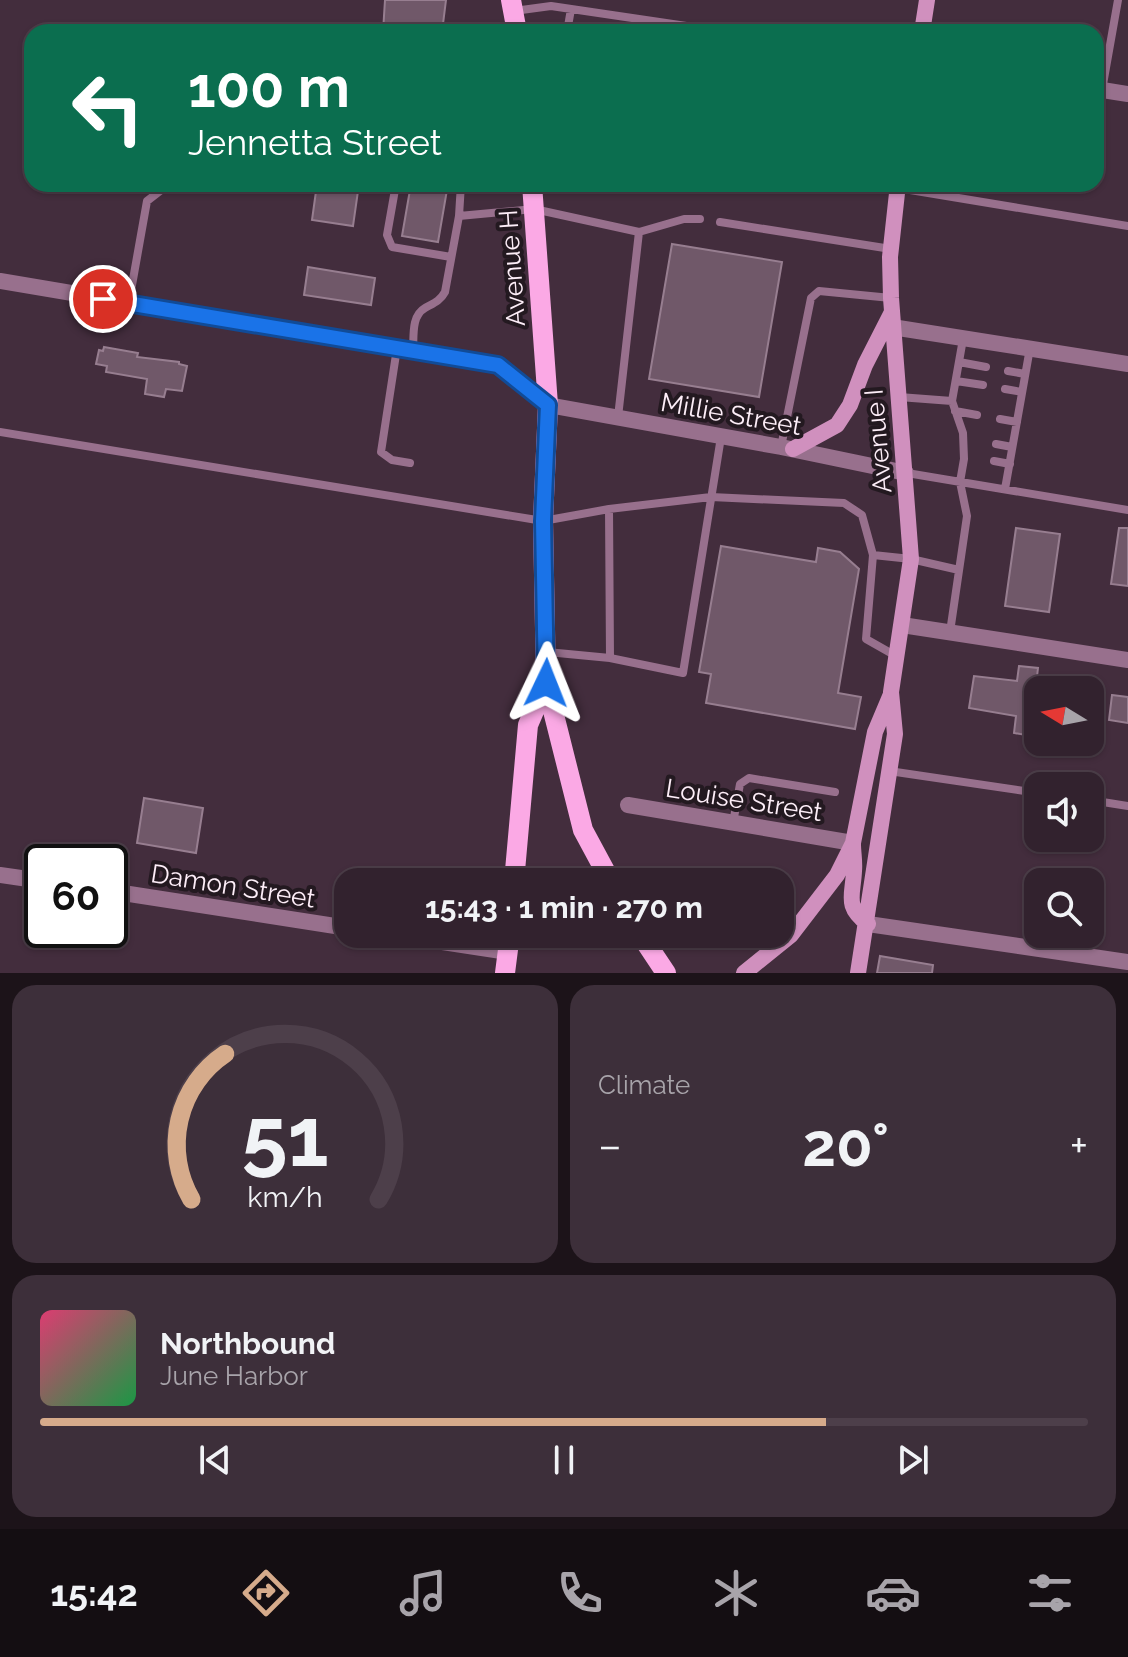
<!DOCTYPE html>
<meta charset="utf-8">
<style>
:root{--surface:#32222e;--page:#3d2f3a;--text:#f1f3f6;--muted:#a8a4aa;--line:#4d3f4a;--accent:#d6ab8b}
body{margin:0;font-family:Raleway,sans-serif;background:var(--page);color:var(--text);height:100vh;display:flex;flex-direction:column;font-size:30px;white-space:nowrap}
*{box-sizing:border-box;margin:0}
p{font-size:26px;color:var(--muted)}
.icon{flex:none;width:44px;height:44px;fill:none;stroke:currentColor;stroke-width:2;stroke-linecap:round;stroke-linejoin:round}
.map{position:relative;height:973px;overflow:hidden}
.side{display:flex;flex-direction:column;gap:12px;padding:12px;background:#1c1319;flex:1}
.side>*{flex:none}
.hud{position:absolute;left:24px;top:24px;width:1080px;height:168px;border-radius:24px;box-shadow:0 2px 6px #0004,0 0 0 2px var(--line);background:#0b6e4f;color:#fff;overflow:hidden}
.needle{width:52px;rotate:280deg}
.controls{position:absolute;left:1024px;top:676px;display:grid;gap:16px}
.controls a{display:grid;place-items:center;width:80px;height:80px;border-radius:16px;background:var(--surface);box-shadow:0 2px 6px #0004,0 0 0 2px var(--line);font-size:40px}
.speed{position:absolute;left:24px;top:844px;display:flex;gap:16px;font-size:40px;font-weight:700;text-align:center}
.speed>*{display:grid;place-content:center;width:104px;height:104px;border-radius:50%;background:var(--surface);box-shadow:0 2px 6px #0004,0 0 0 2px var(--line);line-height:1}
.speed .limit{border:4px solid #111;border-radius:12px;background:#fff;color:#111}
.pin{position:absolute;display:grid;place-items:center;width:68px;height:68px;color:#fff;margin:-34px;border:4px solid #fff;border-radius:50%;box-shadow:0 2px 8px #0007}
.me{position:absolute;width:88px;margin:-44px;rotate:2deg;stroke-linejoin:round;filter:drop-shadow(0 0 6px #0008)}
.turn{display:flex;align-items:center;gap:28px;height:168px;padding:0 32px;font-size:36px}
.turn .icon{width:104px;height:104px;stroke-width:2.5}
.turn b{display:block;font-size:56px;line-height:68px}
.big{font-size:60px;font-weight:700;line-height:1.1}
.side .card{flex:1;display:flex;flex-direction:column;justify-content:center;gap:12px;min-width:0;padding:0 28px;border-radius:24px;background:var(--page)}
.side .dial{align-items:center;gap:0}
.dial svg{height:208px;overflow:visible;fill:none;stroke:var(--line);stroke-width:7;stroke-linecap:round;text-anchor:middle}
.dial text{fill:var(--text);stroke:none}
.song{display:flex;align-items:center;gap:24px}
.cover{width:96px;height:96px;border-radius:12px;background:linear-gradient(135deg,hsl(340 70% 55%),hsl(140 70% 35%))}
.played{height:8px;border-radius:4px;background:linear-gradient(90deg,var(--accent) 75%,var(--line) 75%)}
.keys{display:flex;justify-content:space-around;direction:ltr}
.heat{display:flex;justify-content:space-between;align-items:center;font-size:44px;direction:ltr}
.side .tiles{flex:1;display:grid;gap:12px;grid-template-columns:1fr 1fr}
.card:last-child{grid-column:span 2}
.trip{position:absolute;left:334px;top:868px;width:460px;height:80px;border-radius:24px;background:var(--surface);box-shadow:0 2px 6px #0004,0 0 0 2px var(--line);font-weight:700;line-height:80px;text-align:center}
.tabs{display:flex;height:128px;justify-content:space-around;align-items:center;background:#140e12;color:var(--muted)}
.tabs .icon{width:56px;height:56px}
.tabs .on{color:var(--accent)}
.tabs b{font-size:36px;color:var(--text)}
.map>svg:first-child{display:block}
</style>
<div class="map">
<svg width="1128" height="973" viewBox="0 0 1128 973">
<rect width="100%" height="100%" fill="#432d3d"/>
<path fill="#705869" stroke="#977e90" stroke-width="2" d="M385,0h61l-4,32 -34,-3 -1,3h-24z
M317,184h42l-6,42 -41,-6z
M411,184h37l-10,58 -36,-6z
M672,244l110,18 -23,135 -110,-18z
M308,267l67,11 -4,27 -67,-10z
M104,347l34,6 -1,4 42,5v2l8,2 -5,25 -16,-2 -2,8 -19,-3 2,-15 -41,-7 1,-6 -11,-2 3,-14 4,1z
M1016,528l44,6 -11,78 -44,-6z
M1119,528h9v58l-17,-2z
M721,546l95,16 2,-14 22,4 19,17 -21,124 23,4 -6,32 -149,-26 5,-29 -12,-2z
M1019,666l19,2 -2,17 2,52 -24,-4 2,-17 -47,-8 5,-32 43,5z
M1112,695l16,2v26l-19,-3z
M144,798l59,10 -7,45 -59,-10z
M880,956l53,9 -1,8h-55z"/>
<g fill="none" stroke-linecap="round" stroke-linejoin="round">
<path stroke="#98708d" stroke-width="8" d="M514,11l37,-5 176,26
M567,32l4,-23
M1102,90l16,-90
M236,184l42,6 2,-6
M396,184l-9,51 5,12 59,10
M813,184l22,4 9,-4
M898,188l230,38
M459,216l2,-32
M720,222l171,27
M129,302l18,-101 22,-17
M397,348l-16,104 11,8 18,3
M413,351c1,-15 -2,-35 12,-43 9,-5 15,-7 20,-16l14,-76 75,-7 105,23 45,-13h16
M959,362l27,5
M1008,371l17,3
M956,381l27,4
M1005,389l17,3
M899,397l53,4 11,-62
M955,411l22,4
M618,417l21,-185
M1000,419l17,3
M0,432l543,89 66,-12 102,-12 133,6 18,12 11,40 38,4 48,11
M996,444l16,3
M781,447l30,-149 8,-7 72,7
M994,461l16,3
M907,473l221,37
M1005,489l25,-141
M609,509l1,149
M873,555l-7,84 30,17
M950,632l17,-116 -7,-34 4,-23 -1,-26 -11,-32
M547,652l63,6 73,15 38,-236
M889,771l149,22
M1090,800l38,6
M733,823l7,-39 9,-6 86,14"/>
<path stroke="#98708d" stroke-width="16" d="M1096,89l32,5
M892,327l236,37
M902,625l226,35
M628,805l225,38
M0,875l42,6
M110,891l238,37
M868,924l260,38
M390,934l118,18"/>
<path stroke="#98708d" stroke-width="16" d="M0,281l498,84 50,40 233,42 125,26"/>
<path stroke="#d090be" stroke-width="16" d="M922,32l5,-32
M793,449l44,-24 13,-20 15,-40 26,-51
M853,844c0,9 2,18 1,27 -1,25 -10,35 14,53
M744,973l47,-38 46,-60 16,-32 22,-111 16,-38
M858,973l37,-239 -4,-42 20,-133 -20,-261 -1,-41 8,-73"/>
<path stroke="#fba9e5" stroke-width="20" d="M511,0l6,32
M532,184l16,221 -5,116 3,162 37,147 28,52
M514,882l14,-157 18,-42
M640,934l26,39
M505,973l5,-39"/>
</g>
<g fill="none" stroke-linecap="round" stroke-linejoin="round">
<g stroke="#114b97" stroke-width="20">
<path id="route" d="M103,299l395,66 50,40 -5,116 3,162"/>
</g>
<use href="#route" stroke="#1a73e8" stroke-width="14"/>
</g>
<g text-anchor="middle" stroke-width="8" stroke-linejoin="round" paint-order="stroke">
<g font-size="26" fill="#fdeef8" stroke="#231920">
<text transform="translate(512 268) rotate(-94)" y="9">Avenue H</text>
<text transform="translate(731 414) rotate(10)" y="9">Millie Street</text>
<text transform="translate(878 441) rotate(-95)" y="9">Avenue I</text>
<text transform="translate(744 800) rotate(9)" y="9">Louise Street</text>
<text transform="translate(233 886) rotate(9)" y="9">Damon Street</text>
</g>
</g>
</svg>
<div class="controls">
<a><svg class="needle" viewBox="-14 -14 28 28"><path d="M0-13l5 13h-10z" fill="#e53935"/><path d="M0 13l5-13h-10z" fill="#a8a4aa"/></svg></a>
<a><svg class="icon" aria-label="sound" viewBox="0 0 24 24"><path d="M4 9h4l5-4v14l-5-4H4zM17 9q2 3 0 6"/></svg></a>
<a><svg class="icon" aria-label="search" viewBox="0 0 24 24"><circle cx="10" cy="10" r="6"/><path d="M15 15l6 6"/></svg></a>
</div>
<div class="speed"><div class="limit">60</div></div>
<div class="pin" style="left:103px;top:299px;background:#d93025"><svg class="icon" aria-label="arrive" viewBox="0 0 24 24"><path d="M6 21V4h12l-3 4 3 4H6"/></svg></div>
<svg class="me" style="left:546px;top:683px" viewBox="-20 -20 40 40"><path d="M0-17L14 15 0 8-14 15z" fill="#1a73e8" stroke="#fff" stroke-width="4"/></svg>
<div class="trip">15:43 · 1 min · 270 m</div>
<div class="hud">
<div class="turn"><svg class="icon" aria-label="left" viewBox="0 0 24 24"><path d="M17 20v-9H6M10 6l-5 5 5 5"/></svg><div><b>100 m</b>Jennetta Street</div></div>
</div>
</div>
<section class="side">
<div class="tiles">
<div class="card dial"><svg viewBox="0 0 100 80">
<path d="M14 69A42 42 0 1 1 86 69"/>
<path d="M14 69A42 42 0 0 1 27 13" stroke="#d6ab8b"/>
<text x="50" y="56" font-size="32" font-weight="700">51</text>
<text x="50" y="72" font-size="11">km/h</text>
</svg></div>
<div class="card"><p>Climate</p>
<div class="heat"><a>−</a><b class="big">20°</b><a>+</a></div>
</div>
<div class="card">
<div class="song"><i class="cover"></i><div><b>Northbound</b><p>June Harbor</p></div></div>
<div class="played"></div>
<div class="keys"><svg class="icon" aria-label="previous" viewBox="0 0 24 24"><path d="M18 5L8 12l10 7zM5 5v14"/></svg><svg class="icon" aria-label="pause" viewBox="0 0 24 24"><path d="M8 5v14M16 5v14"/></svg><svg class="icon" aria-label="next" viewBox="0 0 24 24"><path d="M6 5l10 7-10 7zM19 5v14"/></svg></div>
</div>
</div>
</section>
<nav class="tabs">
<b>15:42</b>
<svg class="icon on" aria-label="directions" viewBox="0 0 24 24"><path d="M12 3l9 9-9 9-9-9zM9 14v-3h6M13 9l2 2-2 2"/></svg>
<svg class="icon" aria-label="music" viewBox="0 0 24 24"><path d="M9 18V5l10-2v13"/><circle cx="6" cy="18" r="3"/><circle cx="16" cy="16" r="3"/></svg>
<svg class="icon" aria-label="phone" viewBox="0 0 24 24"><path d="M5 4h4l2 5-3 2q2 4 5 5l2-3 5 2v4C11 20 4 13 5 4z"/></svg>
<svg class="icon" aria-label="climate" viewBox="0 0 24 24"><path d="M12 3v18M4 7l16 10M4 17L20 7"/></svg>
<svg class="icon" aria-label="car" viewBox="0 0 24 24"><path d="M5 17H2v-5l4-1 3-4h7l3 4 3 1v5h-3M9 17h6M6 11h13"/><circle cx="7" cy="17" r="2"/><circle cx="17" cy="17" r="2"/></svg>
<svg class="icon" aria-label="filters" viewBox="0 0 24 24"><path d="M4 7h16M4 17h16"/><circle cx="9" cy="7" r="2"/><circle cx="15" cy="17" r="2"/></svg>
</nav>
